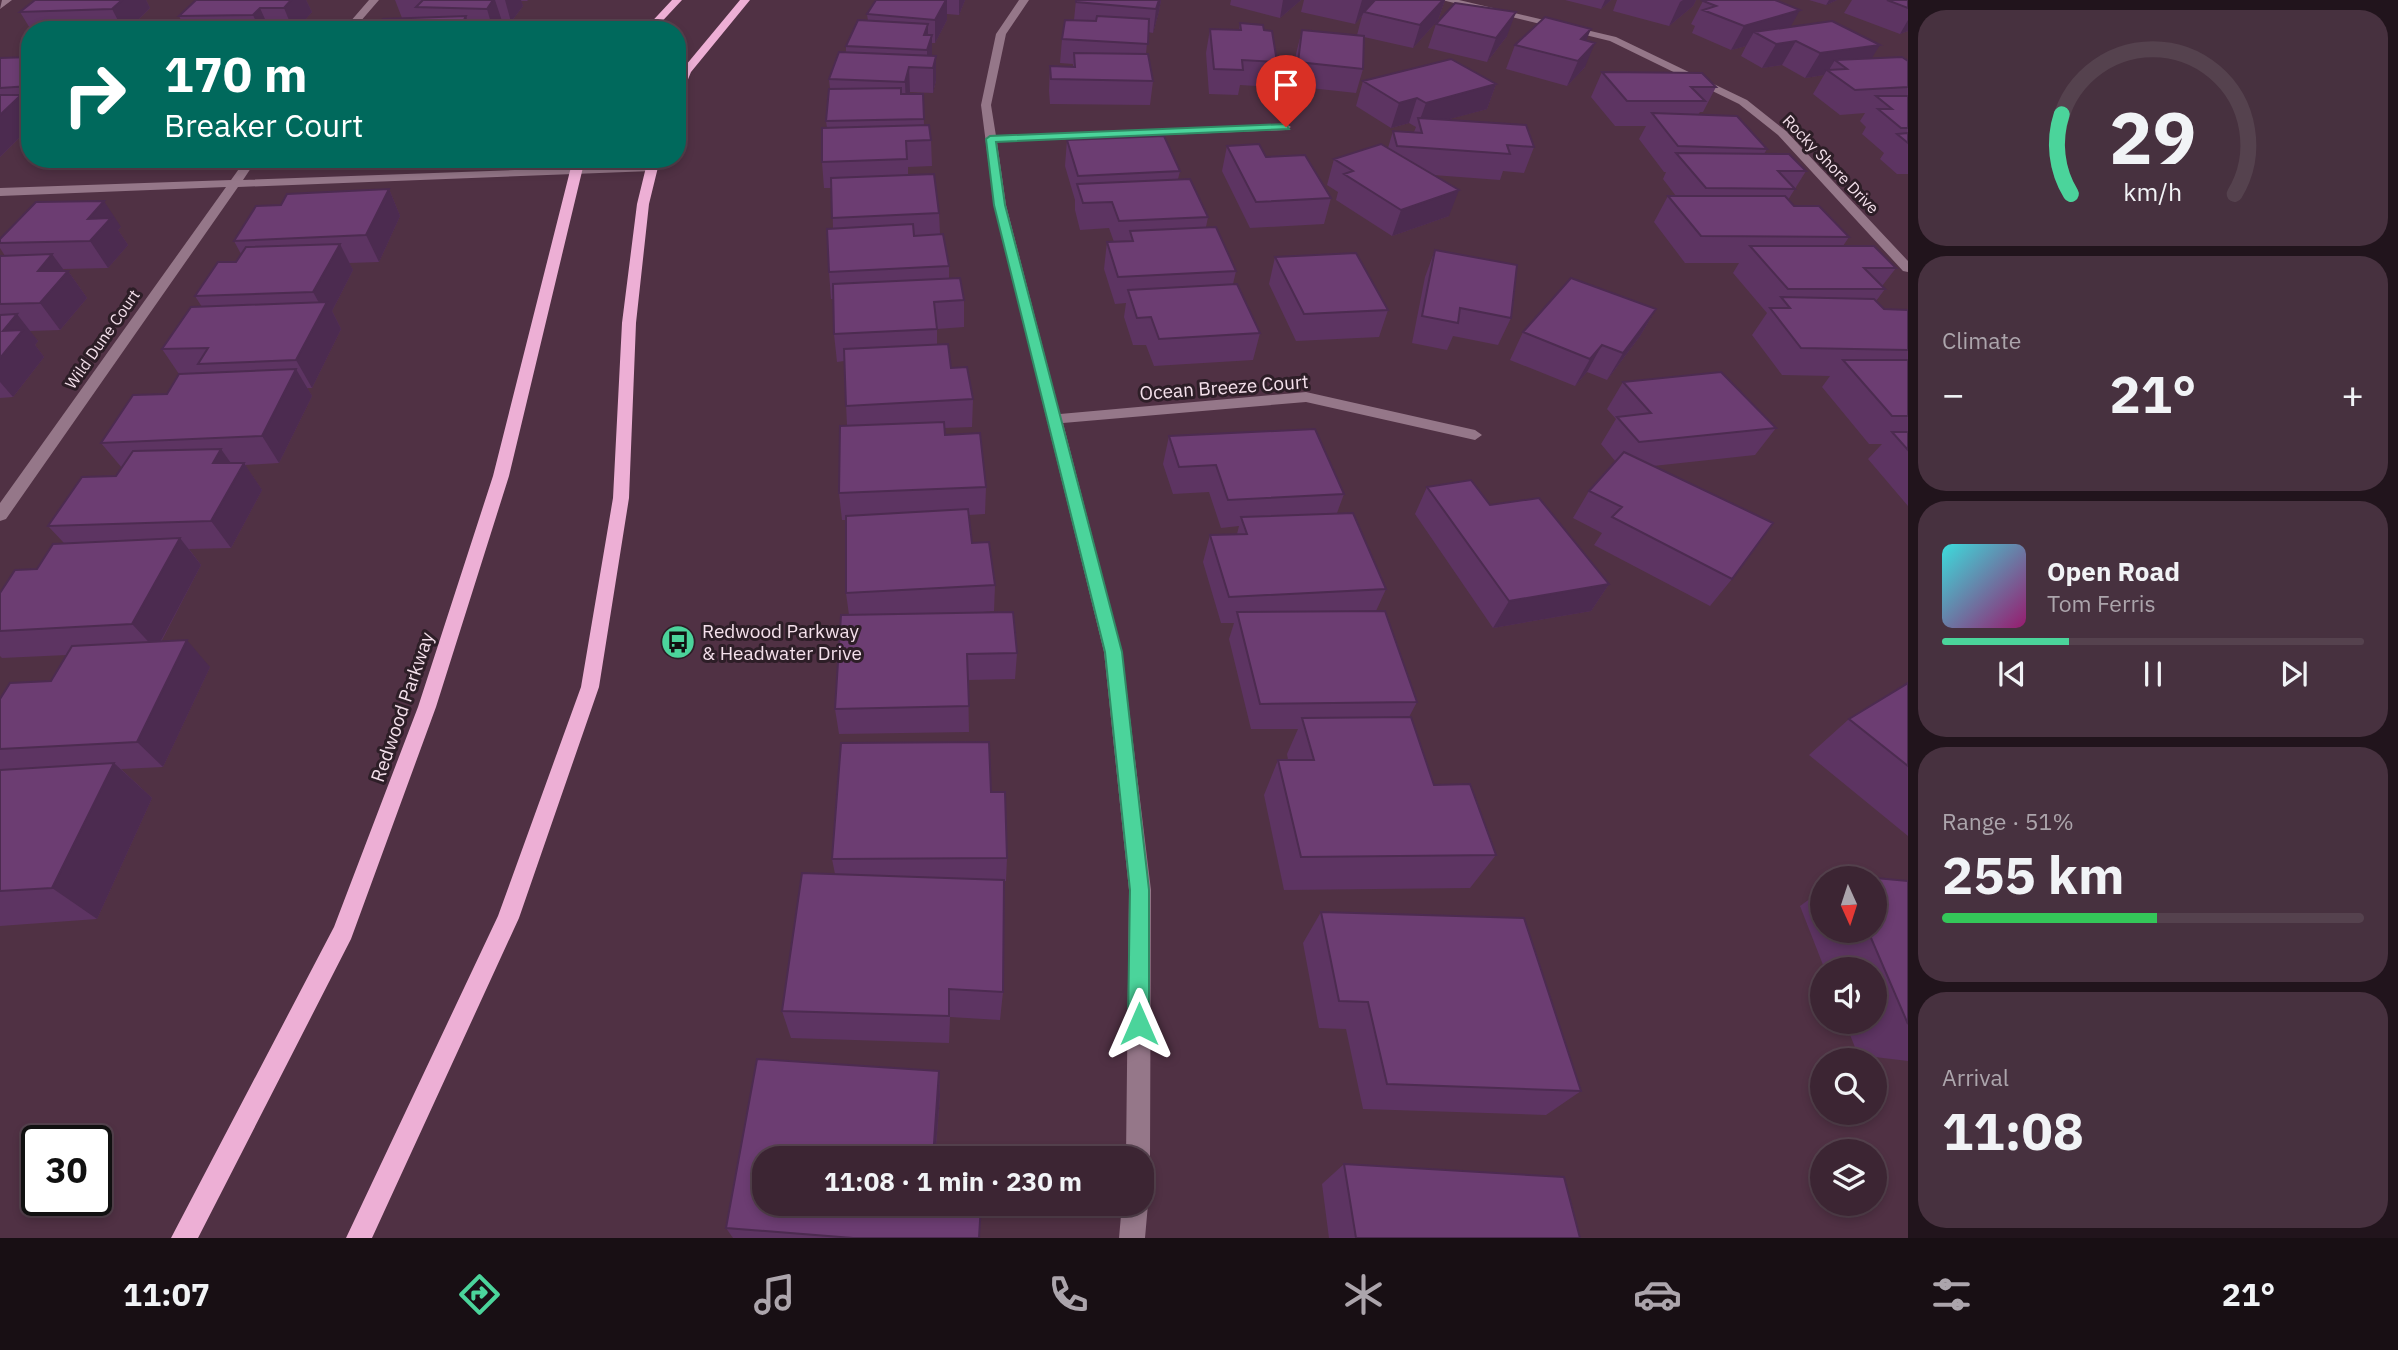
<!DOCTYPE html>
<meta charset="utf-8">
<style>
:root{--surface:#3c2533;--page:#47313f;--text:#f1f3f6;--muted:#aca5ac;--line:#55424e;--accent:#4bd49b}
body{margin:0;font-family:"IBM Plex Sans",sans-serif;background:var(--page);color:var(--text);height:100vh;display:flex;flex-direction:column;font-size:26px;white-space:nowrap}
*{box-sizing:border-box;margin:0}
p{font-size:23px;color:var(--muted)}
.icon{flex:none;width:38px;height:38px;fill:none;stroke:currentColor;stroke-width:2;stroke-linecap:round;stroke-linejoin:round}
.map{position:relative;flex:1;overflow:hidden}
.side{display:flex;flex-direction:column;gap:10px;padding:10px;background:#21141c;width:490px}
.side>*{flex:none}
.banner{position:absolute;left:21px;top:21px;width:665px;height:147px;border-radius:28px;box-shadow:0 4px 10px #0003,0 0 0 2px var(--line);background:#00695c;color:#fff;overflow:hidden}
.needle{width:46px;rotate:177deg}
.buttons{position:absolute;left:1810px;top:866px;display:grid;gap:14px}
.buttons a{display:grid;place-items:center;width:77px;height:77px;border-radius:50%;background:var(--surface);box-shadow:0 4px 10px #0003,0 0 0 2px var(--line);font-size:35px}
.speed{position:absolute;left:21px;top:1125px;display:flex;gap:14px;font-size:35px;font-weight:700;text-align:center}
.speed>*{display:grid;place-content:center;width:91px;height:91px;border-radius:50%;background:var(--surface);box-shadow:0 4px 10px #0003,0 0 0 2px var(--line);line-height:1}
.speed .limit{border:4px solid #111;border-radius:10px;background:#fff;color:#111}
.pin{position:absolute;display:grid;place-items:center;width:60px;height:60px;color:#fff;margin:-72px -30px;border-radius:50% 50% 50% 0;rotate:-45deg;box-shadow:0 0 7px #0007}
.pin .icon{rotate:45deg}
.me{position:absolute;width:77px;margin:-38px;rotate:0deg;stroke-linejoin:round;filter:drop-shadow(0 0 5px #0008)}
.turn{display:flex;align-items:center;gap:24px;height:147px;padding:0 28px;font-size:32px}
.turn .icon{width:91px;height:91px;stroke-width:2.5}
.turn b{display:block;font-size:49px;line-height:60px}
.big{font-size:52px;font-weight:700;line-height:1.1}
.side .card{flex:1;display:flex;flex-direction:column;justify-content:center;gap:10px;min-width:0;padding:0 24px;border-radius:28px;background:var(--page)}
.side .dial{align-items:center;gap:0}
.dial svg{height:182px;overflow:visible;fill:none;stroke:var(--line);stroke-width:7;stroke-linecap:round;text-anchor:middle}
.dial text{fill:var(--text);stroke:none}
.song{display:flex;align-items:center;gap:21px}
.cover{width:84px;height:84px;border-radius:10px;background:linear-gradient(135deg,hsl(180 70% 55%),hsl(320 70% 35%))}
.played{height:7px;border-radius:4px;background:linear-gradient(90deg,var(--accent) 30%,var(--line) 30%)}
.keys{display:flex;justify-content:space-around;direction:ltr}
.heat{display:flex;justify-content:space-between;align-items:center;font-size:38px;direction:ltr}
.charge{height:10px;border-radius:5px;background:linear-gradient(90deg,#34c759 51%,var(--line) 0)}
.trip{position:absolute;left:752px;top:1146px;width:402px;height:70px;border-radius:28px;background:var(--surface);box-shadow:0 4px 10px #0003,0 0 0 2px var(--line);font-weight:700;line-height:70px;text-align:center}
.tab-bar{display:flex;height:112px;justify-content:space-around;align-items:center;background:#180f14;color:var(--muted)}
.tab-bar .icon{width:49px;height:49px}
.tab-bar .current{color:var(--accent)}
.tab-bar b{font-size:32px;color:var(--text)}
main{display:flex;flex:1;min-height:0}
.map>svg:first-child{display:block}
</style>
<main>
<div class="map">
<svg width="1908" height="1238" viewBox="0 0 1908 1238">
<rect width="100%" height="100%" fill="#503144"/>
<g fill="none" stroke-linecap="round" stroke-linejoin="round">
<path fill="#957789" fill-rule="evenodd" d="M2,0h10l-12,9z
M369,0h10l-26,30h-10z
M1019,0h10l-23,34 -15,71 5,31 290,-12 5,3 -5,3 -289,12 9,63 54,209 246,-22 169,38 7,5 -7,5 -169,-38 -243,21 59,229 29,238 -1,268 -3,9 -4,1v-10h-17l3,-268 -25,-238 -110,-447 -13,-100 15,-71z
M1442,0h17l157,37 131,63 39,31 122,130v11l-5,-1 -125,-136 -39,-31 -129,-63z
M246,159h11l-14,21 409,-15 6,3 -6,3 -414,16 -232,332 -6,2v-18l226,-316 -226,9v-8l231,-8z
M1143,1194l5,10 -3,34h-26l3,-34h21z"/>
<path fill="#edafd5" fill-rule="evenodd" d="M672,0h10l-28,30h-10z
M740,0h10l-59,72 -9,22 -5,3v-17l4,-9z
M573,159h12l-76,317 -73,231 -85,232 -153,299h-27l163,-311 84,-220 75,-231z
M648,159h12l-11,45 -13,119 -7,175 -30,189 -80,231 -147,320h-26l152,-322 83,-229 32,-189 9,-175 15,-119z"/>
</g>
<path fill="#5d3462" d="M35,0h111l4,8 -22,22h-97l-11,-18z
M196,0h110l6,12 -16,18h-113l2,-2 -6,-12z
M395,0h133l-1,1h-6l2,5 -12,16 -9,-1 -6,9h-121l27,-12z
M876,0h89l-6,15 -12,-1v6l-12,23h-3v12l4,1v24l-3,13 -23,-1 -1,2h14l1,31 7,15 1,26 -24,1v8l31,38 1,21 9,32v12l15,22v27l-27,2v15l14,24 22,31 -1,28 -28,1 1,7 41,52 -1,27 -16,1 3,28 23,42 -1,26 -22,2 45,40 -2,26 -47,1 1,52 -130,2 -4,-25 14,-94 -3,-22v-73h-4l-3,-27 8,-68 -3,-64 -7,1 -3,-28 -1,-35h-2l-2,-27 4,-44 -1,-40h-8l-2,-26 5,-34 -1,-7 4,-32 -1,-10 17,-27v-6l22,-25 -1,-7z
M1076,0h85l-2,11 -6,22 -5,-1 -2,22 7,27 -3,24 -100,-1 -1,-13 1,-25 23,1v-3l-13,-1 2,-24 12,-19z
M1231,0h70l-21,18 -50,-13z
M1304,0h70l-1,2 2,-2h70l-7,20 -25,28 -49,-11 -1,32 -7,24 -64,-7 4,-32 6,-24 55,5 5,-19 -7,8 -54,-12z
M1565,0h46l-10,9z
M1617,0h79l-3,6 -24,20 -56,-15z
M1809,0h28l-11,5z
M1852,0h56v31l-8,3 -56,-21z
M1703,1l88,25 80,32 37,3v113h-11l-17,-15 4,-6 -22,-19 4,-7 -6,-6 5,-8 -25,2 -27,-21 11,-19 -19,3 -23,-13 -20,3 -21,-12 5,-10 -15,4 -39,-17 3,-7 -4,-2z
M1240,23l24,7 13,32 -5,25 -32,-2 -2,10 -29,-1 -3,-41 4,-24 29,1z
M1436,24l71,12 -20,26 -59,-14z
M1586,40l-1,27 -18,19 -61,-17 9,-24z
M30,57v70l-30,30v-99z
M1602,72l114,15 -13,25h-3l-2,3 69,34 -3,5 42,17 -18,29 6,6 55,31 -6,9 53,22 -14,18 3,3 -9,12 8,8 24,1v196l-40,-47 14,-15h-13l-47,-57 8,-11 -48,-1 -30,-40 15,-22 -34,-40 6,-10h-54l-31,-41 14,-26h8l-13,-17 3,-7h-2l-25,-33 7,-13h-31l-24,-29z
M1363,81l133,3 -9,25 -42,11 89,27 -10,26 -21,-2 -3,9 -67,-5 16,41 -57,20 -56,-36 2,-8 -11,-7 7,-26 54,-11 5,-17 21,1 2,-5 -7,-4 -18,5 -35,-22z
M1067,140l113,31 -2,8 30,38 -2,10 30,44 -3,13 27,49 -7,27 -99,6 -8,-21h-13l-9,-28 2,-14 -11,1 -11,-35 3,-27h7l-5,-14 -29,2 -5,-20v-10l-10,-34z
M1227,146l39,11 65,41 -7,26 -74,4 -28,-57z
M389,189l11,27 -21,46 -30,1 4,7 -21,41 9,18 -29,59h-5l5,8 -33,67 -34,2 17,25 -31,58 -42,1 12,16 -40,77 49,25 -47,100 -42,2 31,29 -55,121 -97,7v-227l51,-18 16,-26 -65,3 -2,-2v-63l37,-24 27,-26 -16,-17 68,-50 6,-8 -21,-25 66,-49 12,-20 -17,-25 40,-42 -7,-11 41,-34 5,-8 -7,-13 47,-36z
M121,227l-3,3 10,15 -20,23 -45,1 1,2h4l19,27 -27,32 -31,1 9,10 -3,4 9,12 -31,40 -13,1v-142h5l-5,-8v-9z
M1435,250l76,68 -13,27 -45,-9 -6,14 -35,-7 13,-66z
M1275,257l113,53 -9,27 -83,4 -27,-57z
M1656,309l-16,27 -33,44 -20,-8 -12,14 -65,-26 13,-28z
M1623,382l153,46 -21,27 -102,11 79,113 -22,27 -116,-61 8,-12 -29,-15 16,-27 27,-29 -15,-18 15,-25 -9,-10z
M1169,436l175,58 -7,19 49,76 -10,22 41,91 -8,15 25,68 62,70 -26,33 -186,2 -20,-95 14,-35h10l-1,-6 11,-25h-47l-22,-90 5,-16h-13l-18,-61 7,-27 27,-1 2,-8 -18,2 -12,-36 -36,2 -10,-30z
M1427,487l63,18 119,79 -18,27 -98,17 -78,-114z
M1908,683v153l-99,-81 40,-36z
M991,792l16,66 -1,23h-2l-1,111 -3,28 -50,-3 -1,26 -158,-5 -9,-27 53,-137 -3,-15z
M1843,875l65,6v180l-50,-6 -13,-33h29v-52h-49l-25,-64 22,-16v41h52v-53h-36z
M1321,912l260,179 -35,24 -183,-6 -17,-80 -27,-1 -16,-85z
M757,1059l182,12 1,25 -5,62h-170v46h216l-2,34h-246l-7,-10z
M1344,1164l236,74h-251l-7,-54z"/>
<path fill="#4c2b50" d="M122,0h24l4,8 -22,22h-5l-11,-21z
M291,0h15l6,12 -16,18h-3l-9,-22z
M493,0h2l7,21 -6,9h-3l-6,-21z
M505,0h16l2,6 -12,16z
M946,0h1v20l-12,23v-23z
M959,0h6l-6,15z
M1159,0h2l-2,11 -6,22 3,-24z
M1283,0h18l-21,18z
M1362,0h12l-2,6 -8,6 -2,4 -7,8z
M1443,0h2l-7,20 -25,28 7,-23z
M1605,0h6l-10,9z
M1683,0h13l-3,6 -24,20 11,-24z
M1829,0h8l-11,5z
M260,8l9,20 6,-7 4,9h-19l-7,-15z
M1800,10l-13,23 -33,-1 -8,14 -15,4 13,-24z
M1516,12l-9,24 -20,26 9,-24z
M466,16l4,14h-11z
M1908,20v11l-8,3z
M928,24v23l4,-12v24l-5,9v-18l-3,-15z
M1591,29l-10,24v-14z
M1796,41l-14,24 -20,3 14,-24z
M1595,43l-10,24 -18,19 11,-25z
M1880,45l-15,24h-18l-12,-9 -6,10h-2l-3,5 -19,3 15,-25z
M936,56v24l-3,13v-25z
M909,67l1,25 -4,15 -1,-25z
M1496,84l-9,25 -67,18 -1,-5 7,-19z
M21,95l9,14v18l-30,30v-42z
M1417,98l-8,25 -18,5 8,-25z
M389,189l11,27 -21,46 -13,-27z
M1459,190l-10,26 -57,20 9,-26z
M104,201l17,26 -3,3 10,15 -20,23 -18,-27 -2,-22z
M340,244l13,26 -21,41 9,18 -29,59 -16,-28 27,-50 -10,-18z
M52,254l14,19 2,-2 19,27 -27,32 -20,-27 -2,-32z
M1656,309l-16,27 -33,44 16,-27z
M17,314l21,27 -3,4 9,12 -31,40 -13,-15v-24l3,-27z
M1602,345l-15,27 -12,14 15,-27z
M296,369l16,27 -33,67 -17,-27z
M221,449l17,24 6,-10 18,27 -31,58 -20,-27 2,-58z
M180,538l21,27 -45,85 -24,-26z
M1609,584l-18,27 -98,17 16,-27z
M187,640l23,27 -47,100 -26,-25z
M114,763l38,35 -55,121 -45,-31z
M939,1071l1,25 -5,62h-2z"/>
<path fill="#6c3d72" stroke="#4c2b50" stroke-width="2" d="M35,0h87l-10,9 -92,3z
M196,0h95l-7,8h-24l-7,7 -74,1z
M423,0h70l-6,9 -71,-2z
M876,0h70l-11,20 -68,-6z
M1076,0h83l-3,9 -80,-7z
M1375,0h68l-23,25 -56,-13z
M1707,0h68l25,10 -56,16 -41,-16 13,-4 -13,-5z
M1887,0h21v8z
M1455,3l61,9 -20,26 -60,-14z
M466,16l-7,14h-84l8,-11z
M1097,16l52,3 -1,25 -86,-5 3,-19 31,1z
M1545,17l46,12 -10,10 14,4 -17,18 -63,-16z
M858,20l70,4 -4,11h8l-5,15 -81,-4z
M275,21l-7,9h-85l3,-3z
M1832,21l48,24 -60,8 -24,-12 -20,3 -22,-12z
M1240,23l23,2 1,5 8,1 5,31 -35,-2 1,10 -29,-1 -4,-40 31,1z
M1302,30l62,6 -1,33 -65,-7z
M839,52l97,4 -3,12 -24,-1 -4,15 -76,-3z
M1074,53l74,1 5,27 -102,-2 -1,-13 25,1z
M30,57v29l-30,2v-30z
M1902,57l6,4v26l-53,3 -28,-20 20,-1 -12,-9z
M1451,59l45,25 -70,19 -9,-5 -18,5 -36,-22z
M1602,72l100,1 14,14h-25l14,14h-78z
M901,88v6h22l1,25 -98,2 3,-32z
M0,95h21l-21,20z
M1876,96h32v32h-7l-23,-19h14z
M1652,113l85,3 30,33 -89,-3z
M1418,118l108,7 8,22 -27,-2 3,9 -113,-8 -4,-15 29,2z
M929,125l2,15 -25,1 1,18 -85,3v-34z
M1908,133v10l-11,-9z
M1164,136l16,35 -102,5 -11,-36z
M1259,144l7,13 39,-2 26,43 -75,4 -29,-56z
M1381,144l78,46 -58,20 -57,-36 9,-3 -19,-12z
M1676,153l113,1 17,17h-28l17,18 -89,-1z
M934,174l5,39 -107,5 -1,-40z
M1190,179l18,38 -89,4 -7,-19 -29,1 -6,-19z
M389,189l-23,46 -132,6 22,-35 25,-1 6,-11z
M1668,196h117l9,10h25l30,31 -148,-1z
M104,201l-16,18 23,-1 -21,23 -90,2v-4l36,-37z
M913,224l1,12 29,-2 6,32 -120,6 -2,-43z
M1216,227l20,44 -118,6 -11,-35 26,-1 -3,-10z
M340,244l-27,48 -118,4 23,-34h18l10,-15z
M1750,246h124l22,22h-32l21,21h-97z
M1435,250l82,15 -6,53 -51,-10 -2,15 -36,-7z
M1356,253l32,57 -84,4 -29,-57z
M52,254l-14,17h30l-28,32 -40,1v-48z
M960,278l4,22 -30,2 3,27 -103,5 -1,-50z
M1571,278l85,31 -33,44 -21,-8 -12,14 -67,-27z
M1237,284l23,49 -101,6 -8,-22 -14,1 -9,-28z
M1781,297l93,2 10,10 24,1v40l-107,-2 -31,-40h20z
M327,302l-31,58 -98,4 10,-16 -46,1 29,-42z
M17,314l-14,17 20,-1 -23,28v-43z
M948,344l3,24 16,-1 6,32 -127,7 -2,-57z
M1843,360h65v56h-16z
M296,369l-34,67 -161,7 32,-48 34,-1 12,-20z
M1721,372l55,56 -137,14 -22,-25 34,-4 -28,-31z
M944,422l1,13 35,-2 6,54 -147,6 1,-67z
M1315,429l29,65 -116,6 -12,-35 -37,2 -10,-31z
M1892,432h16v18z
M221,449l-8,14h31l-33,58 -163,5 34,-49 34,-1 17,-25z
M1624,452l149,71 -41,56 -120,-62 10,-10 -33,-16z
M1471,480l19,25 49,-7 70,86 -100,17 -82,-114z
M968,509l4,34 17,-1 6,43 -149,8v-77z
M1353,513l33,76 -157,8 -19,-62 37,-1 -6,-17z
M180,538l-48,86 -132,7v-38l15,-23 22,-1 16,-25z
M1385,611l32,91 -157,2 -23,-92z
M1013,612l4,41 -50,1 2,52 -134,3 6,-94z
M187,640l-50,102 -137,7v-50l10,-16 41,-2 21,-35z
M1908,683v83l-59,-47z
M1411,717l23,68 36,-1 26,71 -195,2 -23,-97h36l-12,-42z
M989,742l2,50h14l2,66 -175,1 9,-116z
M114,763l-62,125 -52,3v-121z
M802,873l202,7 -1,112 -54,-3v27l-167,-5z
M1843,875l65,6v143l-40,-93h6v-53h-29z
M1321,912l203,6 57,173 -194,-7 -19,-82 -29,-1z
M757,1059l182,12 -6,87h-168v46h216l-2,34h-126l-127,-10z
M1344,1164l220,13 16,61h-224z"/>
<path fill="#4bd49b" stroke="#318a65" stroke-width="2" d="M1286,124l3,5 -293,13 9,63 117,447 27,238v134l-3,8 -7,3 -8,-3 -3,-8 2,-134 -25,-238 -111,-447 -8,-66 4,-3z"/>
<defs>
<g id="bus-disc" transform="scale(1.75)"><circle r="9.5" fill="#4bd49b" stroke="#2d1e27"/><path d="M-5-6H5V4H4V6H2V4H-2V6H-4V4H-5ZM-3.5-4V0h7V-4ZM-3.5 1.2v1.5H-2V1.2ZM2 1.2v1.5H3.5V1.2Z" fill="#111"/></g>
</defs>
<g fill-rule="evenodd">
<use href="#bus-disc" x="678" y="642"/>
</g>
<g text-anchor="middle" stroke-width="6" stroke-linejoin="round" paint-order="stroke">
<g font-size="16" fill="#f4e0eb" stroke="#2d1e27">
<text transform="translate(1831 164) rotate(46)" y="6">Rocky Shore Drive</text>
<text transform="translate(102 339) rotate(-55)" y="6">Wild Dune Court</text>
</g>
<g font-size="19" fill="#f4e0eb" stroke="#2d1e27">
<text transform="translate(1224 387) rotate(-4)" y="7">Ocean Breeze Court</text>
<text transform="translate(402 707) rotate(-71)" y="7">Redwood Parkway</text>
</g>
<g font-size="19" fill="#f4e0eb" stroke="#2d1e27" text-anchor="start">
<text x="702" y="638">Redwood Parkway<tspan x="702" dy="22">&amp; Headwater Drive</tspan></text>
</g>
</g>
</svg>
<div class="buttons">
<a><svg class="needle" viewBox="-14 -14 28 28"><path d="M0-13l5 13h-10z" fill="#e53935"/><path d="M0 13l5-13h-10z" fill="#aca5ac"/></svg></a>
<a><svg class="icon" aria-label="sound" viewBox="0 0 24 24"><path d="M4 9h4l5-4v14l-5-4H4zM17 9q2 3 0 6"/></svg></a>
<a><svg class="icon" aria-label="search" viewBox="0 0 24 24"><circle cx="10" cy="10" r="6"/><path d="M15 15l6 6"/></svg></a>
<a><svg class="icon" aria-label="layers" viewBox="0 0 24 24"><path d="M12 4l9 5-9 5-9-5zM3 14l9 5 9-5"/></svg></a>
</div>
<div class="speed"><div class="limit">30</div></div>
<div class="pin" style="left:1286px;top:127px;background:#d93025"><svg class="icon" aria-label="arrive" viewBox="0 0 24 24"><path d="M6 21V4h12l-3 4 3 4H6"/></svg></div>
<svg class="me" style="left:1139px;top:1024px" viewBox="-20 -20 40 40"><path d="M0-17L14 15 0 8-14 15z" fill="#4bd49b" stroke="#fff" stroke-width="4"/></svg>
<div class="trip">11:08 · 1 min · 230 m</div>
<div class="banner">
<div class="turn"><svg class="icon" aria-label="right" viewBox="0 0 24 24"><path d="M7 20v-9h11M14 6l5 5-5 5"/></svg><div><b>170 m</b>Breaker Court</div></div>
</div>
</div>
<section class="side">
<div class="card dial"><svg viewBox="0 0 100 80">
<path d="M14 69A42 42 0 1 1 86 69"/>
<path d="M14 69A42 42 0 0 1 10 34" stroke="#4bd49b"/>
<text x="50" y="56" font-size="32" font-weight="700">29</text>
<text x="50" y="72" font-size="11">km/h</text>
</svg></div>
<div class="card"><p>Climate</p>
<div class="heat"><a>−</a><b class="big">21°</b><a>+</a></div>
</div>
<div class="card">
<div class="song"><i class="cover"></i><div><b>Open Road</b><p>Tom Ferris</p></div></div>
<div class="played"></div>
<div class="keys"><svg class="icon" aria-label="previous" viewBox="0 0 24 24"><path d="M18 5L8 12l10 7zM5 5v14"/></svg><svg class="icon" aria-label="pause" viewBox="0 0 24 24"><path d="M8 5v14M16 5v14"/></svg><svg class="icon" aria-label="next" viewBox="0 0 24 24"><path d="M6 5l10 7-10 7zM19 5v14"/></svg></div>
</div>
<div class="card"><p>Range · 51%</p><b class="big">255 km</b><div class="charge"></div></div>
<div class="card"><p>Arrival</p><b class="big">11:08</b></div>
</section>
</main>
<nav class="tab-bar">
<b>11:07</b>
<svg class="icon current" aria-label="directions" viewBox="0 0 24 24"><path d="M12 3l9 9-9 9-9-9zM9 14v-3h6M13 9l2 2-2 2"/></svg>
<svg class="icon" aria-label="music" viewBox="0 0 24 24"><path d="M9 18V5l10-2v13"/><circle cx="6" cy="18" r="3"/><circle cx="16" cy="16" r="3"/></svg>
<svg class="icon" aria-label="phone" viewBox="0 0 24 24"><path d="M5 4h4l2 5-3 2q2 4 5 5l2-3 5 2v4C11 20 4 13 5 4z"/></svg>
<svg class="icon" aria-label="climate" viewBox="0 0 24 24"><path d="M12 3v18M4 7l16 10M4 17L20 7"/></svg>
<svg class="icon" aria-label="car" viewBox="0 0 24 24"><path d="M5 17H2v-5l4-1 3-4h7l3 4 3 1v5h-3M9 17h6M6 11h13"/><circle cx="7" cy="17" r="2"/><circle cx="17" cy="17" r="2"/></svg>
<svg class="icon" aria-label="filters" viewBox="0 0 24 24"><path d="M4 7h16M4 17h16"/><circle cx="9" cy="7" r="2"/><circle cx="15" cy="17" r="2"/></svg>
<b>21°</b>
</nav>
